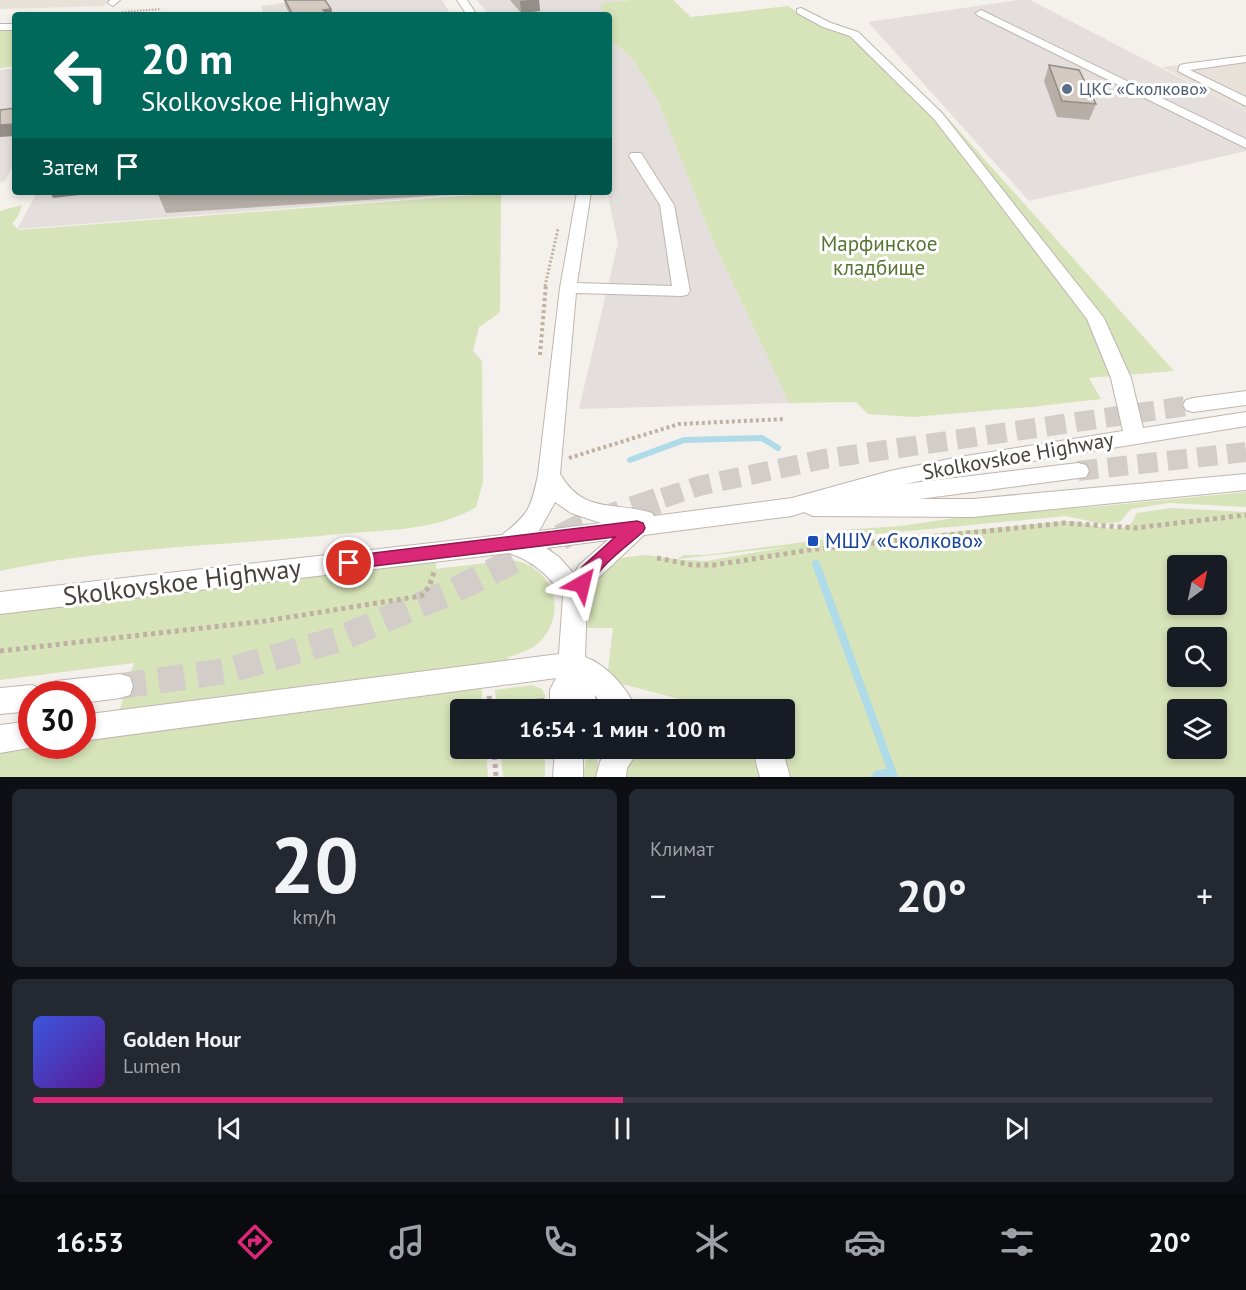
<!DOCTYPE html>
<html lang="ru">
<meta charset="utf-8">
<style>
:root{--surface:#171b24;--page:#242831;--text:#f1f3f6;--muted:#9ea1a6;--line:#363941;--accent:#db2777}
body{margin:0;font-family:"PT Sans",sans-serif;background:var(--page);color:var(--text);height:100vh;display:flex;flex-direction:column;font-size:22px;white-space:nowrap}
*{box-sizing:border-box;margin:0}
p{font-size:20px;color:var(--muted)}
.icon{flex:none;width:33px;height:33px;fill:none;stroke:currentColor;stroke-width:2;stroke-linecap:round;stroke-linejoin:round}
.map{position:relative;height:777px;overflow:hidden}
.details{display:flex;flex-direction:column;gap:12px;padding:12px;background:#0d0f14;flex:1}
.details>*{flex:none}
.guide{position:absolute;left:12px;top:12px;width:600px;height:183px;border-radius:6px;box-shadow:0 3px 9px #0003;background:#00695c;color:#fff;overflow:hidden}
.needle{width:39px;rotate:33deg}
.controls{position:absolute;left:1167px;top:555px;display:grid;gap:12px}
.controls a{display:grid;place-items:center;width:60px;height:60px;border-radius:6px;background:var(--surface);box-shadow:0 3px 9px #0003;font-size:30px}
.speed{position:absolute;left:18px;top:681px;display:flex;gap:12px;font-size:30px;font-weight:700;text-align:center}
.speed>*{display:grid;place-content:center;width:78px;height:78px;border-radius:50%;background:var(--surface);box-shadow:0 3px 9px #0003;line-height:1}
.speed .limit{border:9px solid #d22;background:#fff;color:#111}
.pin{position:absolute;display:grid;place-items:center;width:51px;height:51px;color:#fff;margin:-26px;border:3px solid #fff;border-radius:50%;box-shadow:0 2px 6px #0007}
.me{position:absolute;width:66px;margin:-33px;rotate:37deg;stroke-linejoin:round;filter:drop-shadow(0 0 4px #0008)}
.turn{display:flex;align-items:center;gap:21px;height:126px;padding:0 30px;font-size:27px}
.turn .icon{width:78px;height:78px;stroke-width:2.5}
.turn b{display:block;font-size:42px;line-height:51px}
.then{display:flex;align-items:center;height:57px;padding:0 30px;background:#0003;gap:12px;font-size:22px}
.big{font-size:45px;font-weight:800;line-height:1.1}
.details .tile{flex:1;display:flex;flex-direction:column;justify-content:center;gap:9px;min-width:0;padding:0 21px;border-radius:9px;background:var(--page)}
.details .dial{align-items:center;gap:0}
.dial b{font-size:78px;line-height:1}
.song{display:flex;align-items:center;gap:18px}
.cover{width:72px;height:72px;border-radius:9px;background:linear-gradient(135deg,hsl(230 70% 55%),hsl(270 70% 35%))}
.played{height:6px;border-radius:3px;background:linear-gradient(90deg,var(--accent) 50%,var(--line) 50%)}
.keys{display:flex;justify-content:space-around;direction:ltr}
.heat{display:flex;justify-content:space-between;align-items:center;font-size:33px;direction:ltr}
.details .tiles{flex:1;display:grid;gap:12px;grid-template-columns:1fr 1fr}
.tile:last-child{grid-column:span 2}
.trip{position:absolute;left:450px;top:699px;width:345px;height:60px;border-radius:6px;background:var(--surface);box-shadow:0 3px 9px #0003;font-weight:800;line-height:60px;text-align:center}
.dock{display:flex;height:96px;justify-content:space-around;align-items:center;background:#090b0e;color:var(--muted)}
.dock .icon{width:42px;height:42px}
.dock .on{color:var(--accent)}
.dock b{font-size:27px;color:var(--text)}
.map>svg:first-child{display:block}
</style>
<div class="map">
<svg width="1246" height="777" viewBox="0 0 1246 777">
<rect width="100%" height="100%" fill="#f4f0eb"/>
<path fill="#e7e1da" d="M0,0h109l-5,6 -104,3z
M1246,57v55l-84,-45z"/>
<path fill="#e4dfdc" d="M304,0h138l9,15h-187l-3,-9z
M477,0h145l2,1 -22,2 1,12h-114z
M1018,0h12l216,112v39l-217,50 -161,-179z
M609,39l24,20 26,44 54,138 76,162 -210,6 39,-166 -11,-51h2z
M15,68v94l-10,19 -5,1v-112z
M37,192h459l-479,37z"/>
<path fill="#d7e3b9" fill-rule="evenodd" d="M630,0h43l18,17 97,-11 30,19 25,7 101,82 230,257 -85,7 12,21 -70,8 -118,10 -45,-3 -12,-12 -67,1 -76,-162 -54,-138 -26,-44 -24,-20v-24h-6l-2,-12z
M0,31h15v35l-15,2z
M501,193l-1,117 -2,4 -19,13 -6,24 9,10 1,121 -7,25c-39,24 -92,23 -137,27 -112,12 -228,13 -339,37v-360l22,-6 -4,11 -6,8 7,6z
M1246,492v15l-77,-4 -38,6 -11,13 -18,2 -36,-8 -221,21v4l-6,1 230,-21c16,0 50,17 63,1 2,-3 3,-6 5,-9l35,-5 74,4v265h-460l-9,-28 7,-1v-38l-66,-1 -100,-26 -10,-13 5,-42h-26l5,-43 17,-21 11,-6 26,-3 38,5 22,1 82,-14 -111,12 7,-4h21l139,-18 -2,-7 59,-4 74,-11 128,-9zM1178,566h38v38h-38zM1178,638h38v38h-38zM1178,710h38v38h-38z
M510,560c39,4 58,44 34,77 -9,12 -23,16 -36,20l1,8 -390,47 15,-49 -134,17v-66l436,-52v7z
M481,682l2,27 -23,1v38l26,1 2,28h-488v-29l82,-2 1,-9z
M532,685l10,4 3,6 -1,10 -25,4h-22l-2,-19z
M652,748l100,1 12,28h-142c4,-16 14,-25 30,-29z
M500,749h45v28h-42z
M588,749h9l1,28h-15z"/>
<g fill="none" stroke-linecap="round" stroke-linejoin="round">
<path stroke="#afdbe9" stroke-width="6" d="M630,460l54,-20 78,-2 16,10"/>
<path stroke="#afdbe9" stroke-width="8" d="M816,564l78,213
M875,777l3,-3 14,-2"/>
<path stroke="#d2cdc8" stroke-width="20" stroke-dasharray="20 10" stroke-linecap="butt" d="M1078,471l168,-19
M663,498l36,-12 125,-27 369,-54"/>
<path stroke="#d2cdc8" stroke-width="26" stroke-dasharray="26 13" stroke-linecap="butt" d="M120,686l106,-15 113,-32 116,-49 126,-63 87,-30"/>
<g stroke="#bfb6af" stroke-width="2">
<path id="minor" d="M110,0h10l-7,6 -5,-3z
M457,0h10l10,15h-10z
M801,8l30,15 27,9 84,81 162,205 27,60 12,50 103,-16v14l-287,47 -54,11 173,-21 8,2 3,6 -3,6 -167,22h54l273,-25v16l-273,27 -160,-1 -9,-4 -12,4 -148,19 -47,44 -10,17 -2,61c22,8 42,31 52,53h-31l-11,-15 1,15h-46v-20l6,-12 -474,63v-26l477,-61 4,-58c-14,-21 -30,-35 -54,-43l-509,61v-22l502,-57c27,-21 29,-27 36,-60l22,-187 17,-96h14l-14,91 95,3 -12,-81 -31,-49 2,-3h10l33,52 16,86 -3,4 -6,1 -105,-3 -16,181c24,41 55,27 92,39l2,3 138,-18 98,-27 69,-14 164,-26 -12,-53 -24,-59 -112,-147 -41,-53 -84,-83 -27,-9 -26,-14v-4zM555,502l16,11 30,10 -62,8zM608,540l-29,25 -5,9 -15,-17 -13,-9z
M981,10l265,129v9l-269,-133 -1,-2z
M0,24h15v6h-15z
M1246,56v6l-56,8 56,27v9l-68,-35 2,-6 4,-1z
M1246,391v14l-53,7 -7,-2 -3,-5 3,-5 7,-2z
M120,674l10,3 3,9 -3,9 -10,3 -38,5v-9h-50v17l-32,3v-26l32,-3 10,4 1,3 3,-7 10,-4z
M32,721v25h8l-40,7v-28z
M555,748h28v29h-30z
M607,748h33l-13,20 -1,9h-30l4,-15z
M752,748h30l8,29h-30z"/>
</g>
<path stroke="#bfb0a1" stroke-width="2" stroke-dasharray="1.5 1.5" stroke-linecap="butt" d="M122,12l39,-3
M73,15l32,-1"/>
<path stroke="#bfb0a1" stroke-width="3" stroke-dasharray="2 2" stroke-linecap="butt" d="M545,286l13,-57"/>
<path stroke="#bfb0a1" stroke-width="4" stroke-dasharray="3 3" stroke-linecap="butt" d="M540,355l6,-71
M569,458l110,-34 106,-5"/>
<path stroke="#bfb0a1" stroke-width="5" stroke-dasharray="4 4" stroke-linecap="butt" d="M657,558l35,7h22l102,-16 248,-26 71,5 111,-13
M0,651l265,-30 156,-25 8,-9 5,-15
M489,696l2,14
M494,748l2,29"/>
<use href="#minor" fill="#fff" fill-rule="evenodd"/>
</g>
<path fill="#b6aea7" d="M284,0h41l6,9 2,6h-43l-4,-8z
M510,0h29l1,11 -19,2z
M1049,65l47,39 -7,16 -32,-3 -13,-36z
M157,192h331l-322,21z"/>
<path fill="#948d88" d="M528,0h11l1,11 -19,2 -1,-12z
M331,9l2,6h-9l-1,-5z
M15,123v13l-15,1v-12z
M50,192h56l-53,6z"/>
<path fill="#d4cac2" stroke="#948d88" stroke-width="1.5" d="M285,0h40l6,9 -8,1 5,5h-24l-2,-2 -9,2z
M1049,65l30,5 17,34 -34,-3z
M15,108v16l-15,1v-15z
M543,699l1,11h-26v-9z"/>
<path fill="#db2777" stroke="#8e194d" stroke-width="1.5" d="M637,521l6,2 2,5 -2,4c-20,17 -43,33 -55,57l-6,2 -6,-2 -3,-5 9,-17 33,-30 -266,32 -6,-2 -2,-4 2,-5 6,-2z"/>
<circle fill="#5c6f8a" stroke="#fff" stroke-width="2" cx="1067" cy="89" r="6"/>
<rect fill="#1a4fb4" stroke="#fff" stroke-width="2" x="807" y="535" width="12" height="12" rx="3"/>
<g text-anchor="middle" stroke-width="6" stroke-linejoin="round" paint-order="stroke">
<g font-size="18" fill="#4e5e75" stroke="#fff" text-anchor="start">
<text x="1079" y="95">ЦКС «Сколково»</text>
</g>
<g font-size="21" fill="#567432" stroke="#fff">
<text x="879" y="251">Марфинское<tspan x="879" dy="24">кладбище</tspan></text>
</g>
<g font-size="21" fill="#48403a" stroke="#fff">
<text transform="translate(1018 456) rotate(-10)" y="7">Skolkovskoe Highway</text>
</g>
<g font-size="21" fill="#164399" stroke="#fff" text-anchor="start">
<text x="825" y="548">МШУ «Сколково»</text>
</g>
<g font-size="26" fill="#48403a" stroke="#fff">
<text transform="translate(182 582) rotate(-7)" y="9">Skolkovskoe Highway</text>
</g>
</g>
</svg>
<div class="controls">
<a><svg class="needle" viewBox="-14 -14 28 28"><path d="M0-13l5 13h-10z" fill="#e53935"/><path d="M0 13l5-13h-10z" fill="#9ea1a6"/></svg></a>
<a><svg class="icon" aria-label="search" viewBox="0 0 24 24"><circle cx="10" cy="10" r="6"/><path d="M15 15l6 6"/></svg></a>
<a><svg class="icon" aria-label="layers" viewBox="0 0 24 24"><path d="M12 4l9 5-9 5-9-5zM3 14l9 5 9-5"/></svg></a>
</div>
<div class="speed"><div class="limit">30</div></div>
<div class="pin" style="left:349px;top:563px;background:#d93025"><svg class="icon" aria-label="arrive" viewBox="0 0 24 24"><path d="M6 21V4h12l-3 4 3 4H6"/></svg></div>
<svg class="me" style="left:582px;top:584px" viewBox="-20 -20 40 40"><path d="M0-17L14 15 0 8-14 15z" fill="#db2777" stroke="#fff" stroke-width="4"/></svg>
<div class="trip">16:54 · 1 мин · 100 m</div>
<div class="guide">
<div class="turn"><svg class="icon" aria-label="left" viewBox="0 0 24 24"><path d="M17 20v-9H6M10 6l-5 5 5 5"/></svg><div><b>20 m</b>Skolkovskoe Highway</div></div>
<div class="then">Затем<svg class="icon" aria-label="arrive" viewBox="0 0 24 24"><path d="M6 21V4h12l-3 4 3 4H6"/></svg></div>
</div>
</div>
<section class="details">
<div class="tiles">
<div class="tile dial"><b>20</b><p>km/h</p></div>
<div class="tile"><p>Климат</p>
<div class="heat"><a>−</a><b class="big">20°</b><a>+</a></div>
</div>
<div class="tile">
<div class="song"><i class="cover"></i><div><b>Golden Hour</b><p>Lumen</p></div></div>
<div class="played"></div>
<div class="keys"><svg class="icon" aria-label="previous" viewBox="0 0 24 24"><path d="M18 5L8 12l10 7zM5 5v14"/></svg><svg class="icon" aria-label="pause" viewBox="0 0 24 24"><path d="M8 5v14M16 5v14"/></svg><svg class="icon" aria-label="next" viewBox="0 0 24 24"><path d="M6 5l10 7-10 7zM19 5v14"/></svg></div>
</div>
</div>
</section>
<nav class="dock">
<b>16:53</b>
<svg class="icon on" aria-label="directions" viewBox="0 0 24 24"><path d="M12 3l9 9-9 9-9-9zM9 14v-3h6M13 9l2 2-2 2"/></svg>
<svg class="icon" aria-label="music" viewBox="0 0 24 24"><path d="M9 18V5l10-2v13"/><circle cx="6" cy="18" r="3"/><circle cx="16" cy="16" r="3"/></svg>
<svg class="icon" aria-label="phone" viewBox="0 0 24 24"><path d="M5 4h4l2 5-3 2q2 4 5 5l2-3 5 2v4C11 20 4 13 5 4z"/></svg>
<svg class="icon" aria-label="climate" viewBox="0 0 24 24"><path d="M12 3v18M4 7l16 10M4 17L20 7"/></svg>
<svg class="icon" aria-label="car" viewBox="0 0 24 24"><path d="M5 17H2v-5l4-1 3-4h7l3 4 3 1v5h-3M9 17h6M6 11h13"/><circle cx="7" cy="17" r="2"/><circle cx="17" cy="17" r="2"/></svg>
<svg class="icon" aria-label="filters" viewBox="0 0 24 24"><path d="M4 7h16M4 17h16"/><circle cx="9" cy="7" r="2"/><circle cx="15" cy="17" r="2"/></svg>
<b>20°</b>
</nav>
